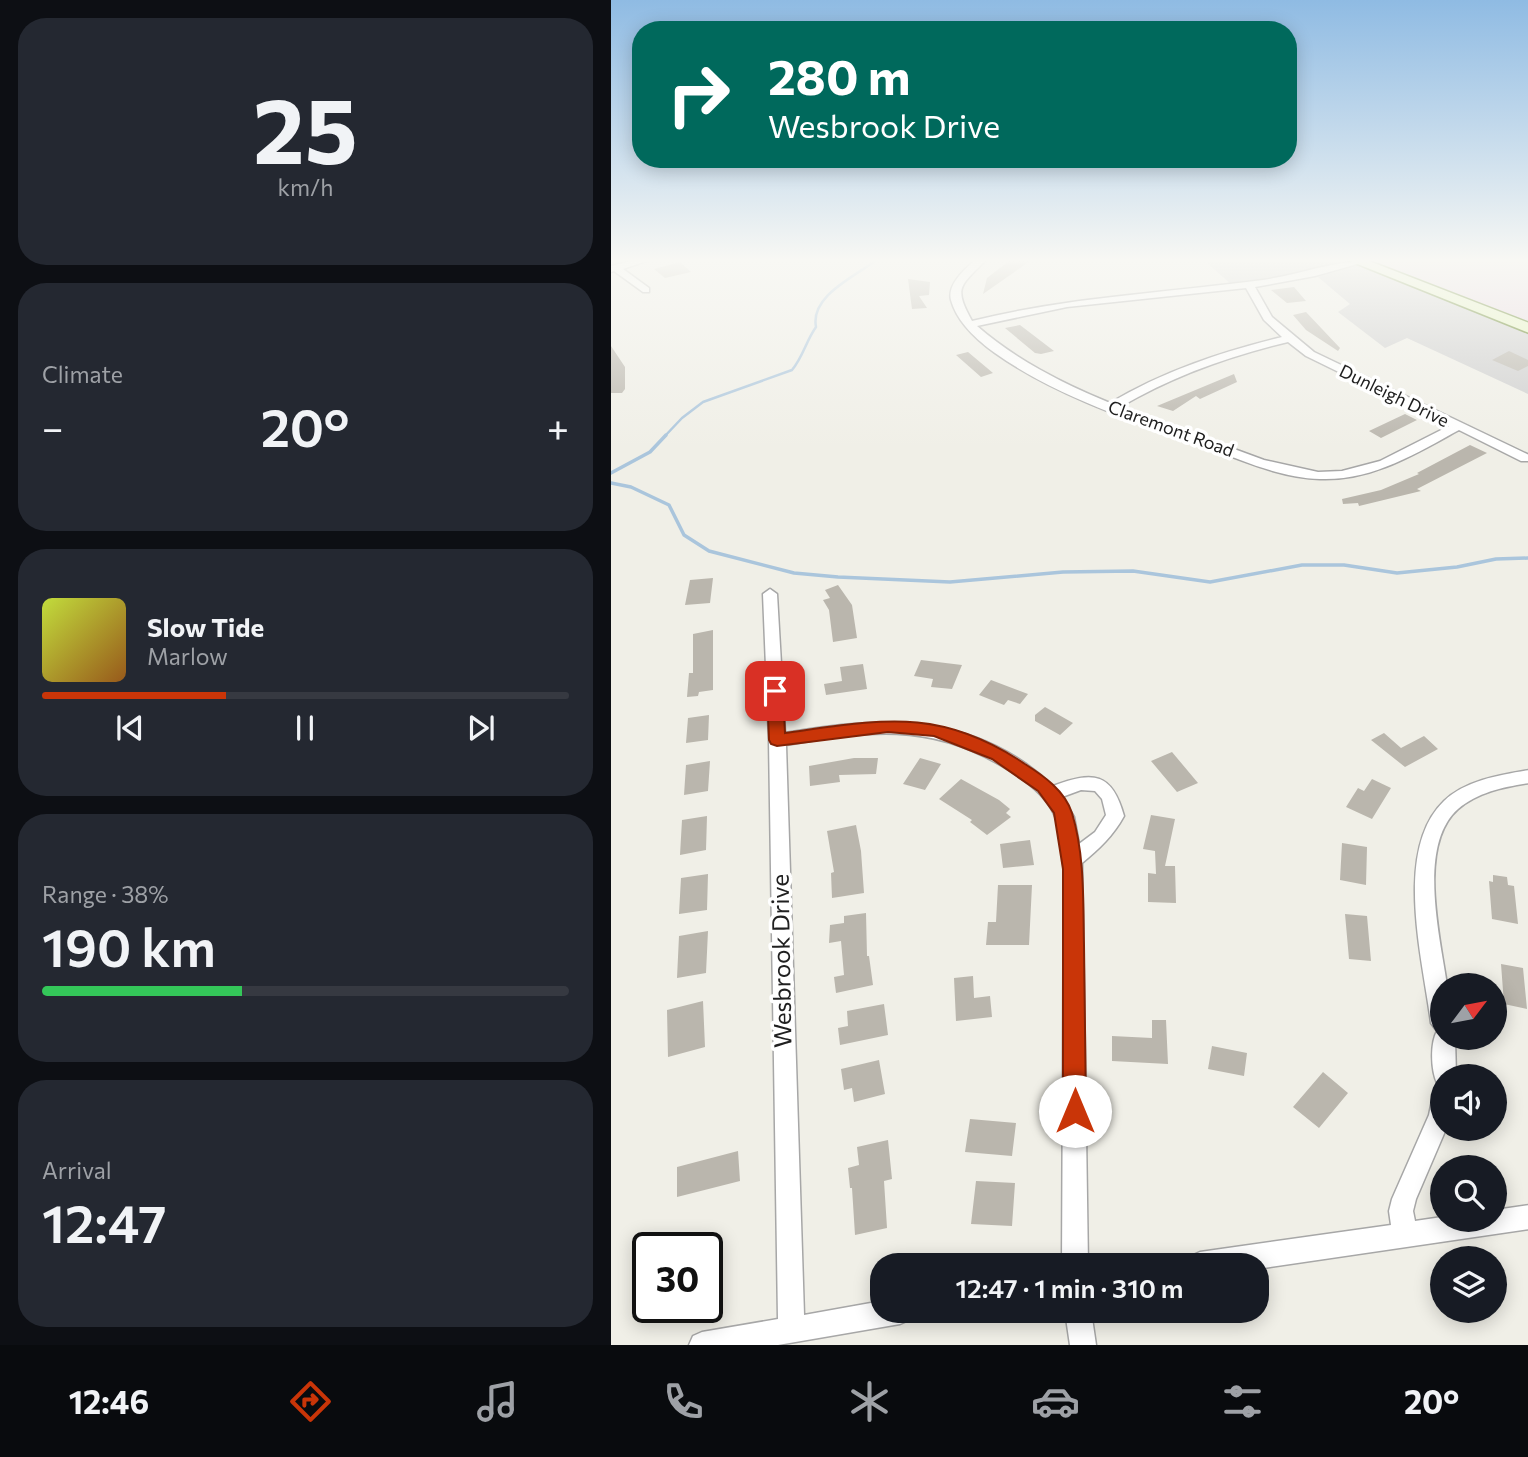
<!DOCTYPE html>
<meta charset="utf-8">
<style>
:root{--surface:#171b24;--page:#242831;--text:#f1f3f6;--muted:#9ea1a6;--line:#363941;--accent:#c93508}
body{margin:0;font-family:Commissioner,sans-serif;background:var(--page);color:var(--text);height:100vh;display:flex;flex-direction:column;font-size:26px;white-space:nowrap}
*{box-sizing:border-box;margin:0}
p{font-size:23px;color:var(--muted)}
.icon{flex:none;width:38px;height:38px;fill:none;stroke:currentColor;stroke-width:2;stroke-linecap:round;stroke-linejoin:round}
.map{position:relative;flex:1;overflow:hidden}
.panel{display:flex;flex-direction:column;gap:18px;padding:18px;background:#0d0f14;width:611px}
.panel>*{flex:none}
.guide{position:absolute;left:21px;top:21px;width:665px;height:147px;border-radius:28px;box-shadow:0 4px 18px #0003;background:#00695c;color:#fff;overflow:hidden}
.needle{width:46px;rotate:58deg}
.tools{position:absolute;left:819px;top:973px;display:grid;gap:14px}
.tools a{display:grid;place-items:center;width:77px;height:77px;border-radius:50%;background:var(--surface);box-shadow:0 4px 18px #0003;font-size:35px}
.speed{position:absolute;left:21px;top:1232px;display:flex;gap:14px;font-size:35px;font-weight:700;text-align:center}
.speed>*{display:grid;place-content:center;width:91px;height:91px;border-radius:50%;background:var(--surface);box-shadow:0 4px 18px #0003;line-height:1}
.speed .limit{border:4px solid #111;border-radius:10px;background:#fff;color:#111}
.pin{position:absolute;display:grid;place-items:center;width:60px;height:60px;color:#fff;margin:-30px;border-radius:14px;box-shadow:0 4px 10px #0006}
.me{position:absolute;width:77px;margin:-38px;rotate:0deg;stroke-linejoin:round;filter:drop-shadow(0 0 5px #0008)}
.turn{display:flex;align-items:center;gap:24px;height:147px;padding:0 21px;font-size:32px}
.turn .icon{width:91px;height:91px;stroke-width:2.5}
.turn b{display:block;font-size:49px;line-height:60px}
.big{font-size:52px;font-weight:600;line-height:1.1}
.panel .card{flex:1;display:flex;flex-direction:column;justify-content:center;gap:10px;min-width:0;padding:0 24px;border-radius:28px;background:var(--page)}
.panel .dial{align-items:center;gap:0}
.dial b{font-size:91px;line-height:1}
.song{display:flex;align-items:center;gap:21px}
.cover{width:84px;height:84px;border-radius:10px;background:linear-gradient(135deg,hsl(70 70% 55%),hsl(30 70% 35%))}
.played{height:7px;border-radius:4px;background:linear-gradient(90deg,var(--accent) 35%,var(--line) 35%)}
.keys{display:flex;justify-content:space-around;direction:ltr}
.heat{display:flex;justify-content:space-between;align-items:center;font-size:38px;direction:ltr}
.charge{height:10px;border-radius:5px;background:linear-gradient(90deg,#34c759 38%,var(--line) 0)}
.trip{position:absolute;left:259px;top:1253px;width:399px;height:70px;border-radius:28px;background:var(--surface);box-shadow:0 4px 18px #0003;font-weight:600;line-height:70px;text-align:center}
.tab-bar{display:flex;height:112px;justify-content:space-around;align-items:center;background:#090b0e;color:var(--muted)}
.tab-bar .icon{width:49px;height:49px}
.tab-bar .on{color:var(--accent)}
.tab-bar b{font-size:32px;color:var(--text)}
main{display:flex;flex:1;min-height:0}
.map>svg:first-child{display:block}
</style>
<main>
<section class="panel">
<div class="card dial"><b>25</b><p>km/h</p></div>
<div class="card"><p>Climate</p>
<div class="heat"><a>−</a><b class="big">20°</b><a>+</a></div>
</div>
<div class="card">
<div class="song"><i class="cover"></i><div><b>Slow Tide</b><p>Marlow</p></div></div>
<div class="played"></div>
<div class="keys"><svg class="icon" aria-label="previous" viewBox="0 0 24 24"><path d="M18 5L8 12l10 7zM5 5v14"/></svg><svg class="icon" aria-label="pause" viewBox="0 0 24 24"><path d="M8 5v14M16 5v14"/></svg><svg class="icon" aria-label="next" viewBox="0 0 24 24"><path d="M6 5l10 7-10 7zM19 5v14"/></svg></div>
</div>
<div class="card"><p>Range · 38%</p><b class="big">190 km</b><div class="charge"></div></div>
<div class="card"><p>Arrival</p><b class="big">12:47</b></div>
</section>
<div class="map">
<svg width="918" height="1345" viewBox="0 0 918 1345">
<rect width="100%" height="100%" fill="#f0efe7"/>
<path fill="#e9d9e2" d="M773,261h144v61l-150,-59z"/>
<path fill="#cecece" d="M594,261h140l1,1 -90,20 -25,2z
M744,266h8l165,67v61l-121,-56 -22,10 -47,-36 12,-8 -32,-27z"/>
<g fill="none" stroke-linecap="round" stroke-linejoin="round">
<path stroke="#aac5dc" stroke-width="2.5" d="M53,437l18,-19 21,-16 89,-32c11,-13 14,-29 24,-43 -6,-31 38,-50 59,-66"/>
<path stroke="#aac5dc" stroke-width="3.5" d="M0,473l39,-21 16,-17
M0,483l20,4 38,18 15,30 25,16 85,22 44,4 112,5 113,-10 70,-1 77,11 92,-17h42l53,8 60,-6 39,-8 33,-1"/>
</g>
<path fill="#bab6ad" d="M398,261h21l-47,33 4,-16z
M69,262l11,10 -26,6 -11,-9z
M297,279l22,3 -1,13 -10,1 8,12 -15,1z
M683,287l12,14 -19,2 -16,-13z
M695,312l34,36 -2,3 -32,-21 -13,-15z
M409,325l34,26 -13,3 -6,-1 -30,-25z
M0,346l14,21v22l-3,4h-11z
M898,351l19,9v6l-10,5 -26,-11z
M357,352l25,21 -12,4 -25,-22z
M623,374l3,8 -37,17 -4,-3 -23,15 -16,-5z
M794,414l12,6 -36,18 -12,-7z
M859,445l17,8 -70,36 4,2 -62,15 -1,-3 -15,1 -1,-5 39,-9 38,-16 -2,-1z
M102,578l-3,25 -25,2 5,-25z
M227,585l14,20 5,33 -24,4 -4,-32 -6,-10 7,-2 -5,-8z
M102,630v60l-14,2 -1,4 -11,1 2,-24h4v-39z
M310,660l41,5 -10,24 -21,-2 2,-8 -19,-3z
M252,664l4,25 -41,6 -2,-11 18,-3 -2,-14z
M380,680l37,14 -8,10 -12,-4 -4,5 -25,-10z
M434,707l28,16 -13,12 -25,-14v-6z
M98,715l-1,25 -22,3 2,-25z
M773,733l17,15 23,-12 14,13 -33,18 -34,-27z
M561,752l26,31 -21,9 -26,-31z
M243,758h24l-2,16 -37,1 1,7 -30,4 -1,-20z
M309,758l21,6 -16,26 -22,-6z
M99,761l-2,30 -24,4 2,-30z
M350,779l38,21 11,9 -4,4 5,4 -24,18 -17,-13 2,-2 -33,-21z
M761,779l19,9 -19,31 -26,-12 12,-19 6,3z
M540,815l24,4 -10,47h10l1,37 -28,-1v-29l8,1 -1,-23 -12,-2z
M96,816l-1,34 -26,5 2,-35z
M245,825l5,26 3,42 -32,5 -1,-25 3,-1 -7,-41z
M419,840l4,25 -31,3 -3,-24z
M731,843l25,4 -1,38 -26,-5z
M97,874l-1,36 -28,4 2,-36z
M882,875l14,2 1,8 6,1 4,38 -26,-5 -3,-38 4,1z
M387,885h34l-3,60h-43l2,-23h8z
M255,913l1,43h2l4,29 -37,8 -2,-16 10,-2 -3,-34 -12,2 1,-18 14,-2v-7z
M734,914l22,2 4,45 -22,-2z
M97,931l-2,42 -29,5 2,-42z
M890,964l22,4 4,41 -23,-5z
M362,976l1,22 16,-2 2,21 -36,4 -2,-43z
M92,1001l2,46 -37,10 -1,-47z
M273,1004l4,31 -48,10 -2,-17 10,-2 -1,-15z
M541,1020h14l2,44 -56,-3v-25l40,2z
M601,1046l35,7 -3,23 -36,-7z
M268,1060l6,34 -31,8 -2,-14 -8,2 -3,-21z
M712,1072l25,21 -29,35 -26,-21z
M359,1119l46,4 -4,33 -47,-4z
M277,1140l4,39 -8,2 3,47 -32,7 -3,-47h-2l-2,-20 11,-3 -2,-18z
M127,1151l2,30 -63,16v-30z
M365,1181l39,2 -3,43 -41,-2z"/>
<g fill="none" stroke-linecap="round" stroke-linejoin="round">
<g stroke="#a7a7a7" stroke-width="3">
<path id="minor" d="M20,261h15l-23,8 26,19v4h-6l-29,-21 -3,1v-6z
M363,261h11c-26,26 -31,27 -13,60 96,-24 193,-28 291,-41 34,-5 70,-19 105,-19l-53,15 -60,11 17,30 42,35 215,103v6h-8l-62,-31c-44,24 -87,51 -139,49 -39,-1 -76,-18 -112,-31 -70,-25 -153,-52 -213,-95 -18,-13 -38,-31 -44,-53 -4,-15 13,-30 23,-39zM635,288l18,32 18,17c-61,15 -118,34 -172,66 -48,-20 -94,-43 -133,-77l90,-19zM677,342l18,14 143,70 -69,35 -38,10 -24,1 -54,-12 -144,-53c53,-31 109,-51 168,-65z
M159,589l7,5 8,139c99,-17 190,-21 268,53 40,-15 59,-14 71,30 -11,20 -25,33 -42,47l6,402h-26l2,-396c-3,-18 -2,-40 -11,-57 -10,-20 -32,-35 -51,-46 -74,-44 -135,-35 -216,-21l18,570 78,-14v10h31l-4,9 -9,4 -122,21h-89l4,-9 9,-4 76,-13 -9,-579 -6,-146zM470,790l14,1 7,8 4,16 -11,17 -16,12 -5,-27 -12,-20z
M918,770v13c-25,4 -51,9 -71,26 -41,36 -18,128 -11,176h-5v53h13l1,38h-14v10l-5,-3c-6,-13 -7,-39 0,-52l-6,-8c-8,-63 -38,-173 13,-222 22,-21 56,-26 85,-31z
M831,1088v41h4l-30,70 -3,12 2,10 27,-4v3h53v-10l34,-5v24l-272,40v-4h-69l3,-9 9,-4 191,-27 -2,-14 3,-12 37,-84 5,-24z
M454,1311h26l5,34h-26z"/>
</g>
<g stroke="#507509" stroke-width="3">
<path id="secondary" d="M739,261h19l160,62v10z"/>
</g>
<use href="#minor" fill="#fff" fill-rule="evenodd"/>
<use href="#secondary" fill="#e7f7be" fill-rule="evenodd"/>
</g>
<linearGradient id="sky" x2="0" y2="1"><stop stop-color="#8fbbe3"/><stop offset="0.58" stop-color="#f8f8f4"/><stop offset="1" stop-color="#f8f8f4" stop-opacity="0"/></linearGradient>
<rect width="918" height="449" fill="url(#sky)"/>
<path fill="#c93508" stroke="#832205" stroke-width="2" d="M164,685l8,6 2,42c96,-13 154,-27 240,31 19,12 40,27 47,49 13,43 11,89 12,132 1,55 1,111 2,166l-3,8 -8,3 -8,-3 -4,-8v-242l-9,-56 -16,-22 -46,-32 -58,-23 -46,-4 -111,14 -6,-2 -2,-4 -2,-49z"/>
<g text-anchor="middle" stroke-width="7" stroke-linejoin="round" paint-order="stroke">
<g font-size="18" fill="#202020" stroke="#fff">
<text transform="translate(783 396) rotate(26)" y="6">Dunleigh Drive</text>
<text transform="translate(560 429) rotate(20)" y="6">Claremont Road</text>
</g>
<g font-size="24" fill="#202020" stroke="#fff">
<text transform="translate(171 961) rotate(-91)" y="8">Wesbrook Drive</text>
</g>
</g>
</svg>
<div class="tools">
<a><svg class="needle" viewBox="-14 -14 28 28"><path d="M0-13l5 13h-10z" fill="#e53935"/><path d="M0 13l5-13h-10z" fill="#9ea1a6"/></svg></a>
<a><svg class="icon" aria-label="sound" viewBox="0 0 24 24"><path d="M4 9h4l5-4v14l-5-4H4zM17 9q2 3 0 6"/></svg></a>
<a><svg class="icon" aria-label="search" viewBox="0 0 24 24"><circle cx="10" cy="10" r="6"/><path d="M15 15l6 6"/></svg></a>
<a><svg class="icon" aria-label="layers" viewBox="0 0 24 24"><path d="M12 4l9 5-9 5-9-5zM3 14l9 5 9-5"/></svg></a>
</div>
<div class="speed"><div class="limit">30</div></div>
<div class="pin" style="left:164px;top:691px;background:#d93025"><svg class="icon" aria-label="arrive" viewBox="0 0 24 24"><path d="M6 21V4h12l-3 4 3 4H6"/></svg></div>
<svg class="me" style="left:464px;top:1111px" viewBox="-20 -20 40 40"><circle r="19" fill="#fff"/><path d="M0-13L10 11 0 6-10 11z" fill="#c93508"/></svg>
<div class="trip">12:47 · 1 min · 310 m</div>
<div class="guide">
<div class="turn"><svg class="icon" aria-label="right" viewBox="0 0 24 24"><path d="M7 20v-9h11M14 6l5 5-5 5"/></svg><div><b>280 m</b>Wesbrook Drive</div></div>
</div>
</div>
</main>
<nav class="tab-bar">
<b>12:46</b>
<svg class="icon on" aria-label="directions" viewBox="0 0 24 24"><path d="M12 3l9 9-9 9-9-9zM9 14v-3h6M13 9l2 2-2 2"/></svg>
<svg class="icon" aria-label="music" viewBox="0 0 24 24"><path d="M9 18V5l10-2v13"/><circle cx="6" cy="18" r="3"/><circle cx="16" cy="16" r="3"/></svg>
<svg class="icon" aria-label="phone" viewBox="0 0 24 24"><path d="M5 4h4l2 5-3 2q2 4 5 5l2-3 5 2v4C11 20 4 13 5 4z"/></svg>
<svg class="icon" aria-label="climate" viewBox="0 0 24 24"><path d="M12 3v18M4 7l16 10M4 17L20 7"/></svg>
<svg class="icon" aria-label="car" viewBox="0 0 24 24"><path d="M5 17H2v-5l4-1 3-4h7l3 4 3 1v5h-3M9 17h6M6 11h13"/><circle cx="7" cy="17" r="2"/><circle cx="17" cy="17" r="2"/></svg>
<svg class="icon" aria-label="filters" viewBox="0 0 24 24"><path d="M4 7h16M4 17h16"/><circle cx="9" cy="7" r="2"/><circle cx="15" cy="17" r="2"/></svg>
<b>20°</b>
</nav>
